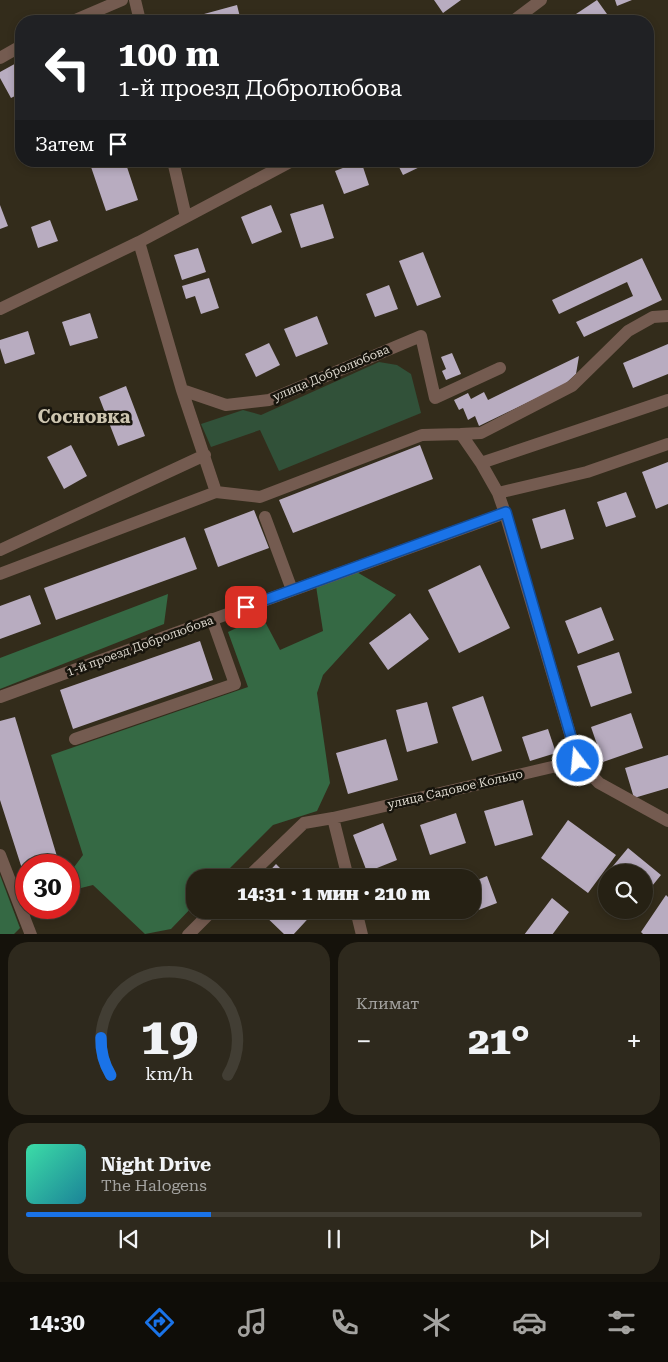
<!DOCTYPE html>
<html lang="ru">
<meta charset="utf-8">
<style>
:root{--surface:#262114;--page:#2e291d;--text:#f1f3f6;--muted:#a4a3a0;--line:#423e34;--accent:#1a73e8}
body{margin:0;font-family:"Roboto Serif",serif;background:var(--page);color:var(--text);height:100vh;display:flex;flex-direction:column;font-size:19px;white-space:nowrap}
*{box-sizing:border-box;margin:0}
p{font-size:16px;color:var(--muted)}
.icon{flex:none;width:28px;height:28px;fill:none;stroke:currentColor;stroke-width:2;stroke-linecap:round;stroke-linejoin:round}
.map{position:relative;height:934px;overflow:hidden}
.details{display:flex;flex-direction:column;gap:8px;padding:8px;background:#15120b;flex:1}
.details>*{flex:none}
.top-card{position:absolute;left:15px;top:15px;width:639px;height:152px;border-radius:20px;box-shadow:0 2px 8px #0003,0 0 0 1px var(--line);background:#202124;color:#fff;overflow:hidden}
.tools{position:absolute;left:598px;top:864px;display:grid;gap:10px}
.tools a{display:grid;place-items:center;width:55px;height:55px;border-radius:50%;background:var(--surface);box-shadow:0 2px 8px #0003,0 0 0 1px var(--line);font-size:25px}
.speed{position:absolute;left:15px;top:854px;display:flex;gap:10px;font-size:25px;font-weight:700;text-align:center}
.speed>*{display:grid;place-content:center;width:65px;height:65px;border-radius:50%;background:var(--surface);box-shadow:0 2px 8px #0003,0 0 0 1px var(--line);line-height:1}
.speed .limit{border:8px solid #d22;background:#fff;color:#111}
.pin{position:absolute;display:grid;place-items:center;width:42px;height:42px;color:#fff;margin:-21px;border-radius:10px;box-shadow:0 2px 8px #0006}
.me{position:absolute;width:55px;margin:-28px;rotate:344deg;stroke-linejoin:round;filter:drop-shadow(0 0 4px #0008)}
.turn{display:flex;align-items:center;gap:18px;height:105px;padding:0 20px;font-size:22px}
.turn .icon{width:65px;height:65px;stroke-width:2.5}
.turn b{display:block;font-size:35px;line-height:42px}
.then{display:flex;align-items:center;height:48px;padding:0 20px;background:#0003;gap:10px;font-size:19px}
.big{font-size:38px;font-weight:800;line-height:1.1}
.details .card{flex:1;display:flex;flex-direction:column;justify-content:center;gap:8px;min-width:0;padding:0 18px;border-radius:20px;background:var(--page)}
.details .dial{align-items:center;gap:0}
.dial svg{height:130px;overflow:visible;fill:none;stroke:var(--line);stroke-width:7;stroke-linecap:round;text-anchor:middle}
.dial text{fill:var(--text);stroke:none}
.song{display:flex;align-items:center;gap:15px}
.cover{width:60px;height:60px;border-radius:8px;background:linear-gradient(135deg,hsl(160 70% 55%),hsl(190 70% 35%))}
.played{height:5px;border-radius:2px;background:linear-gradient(90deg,var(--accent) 30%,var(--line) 30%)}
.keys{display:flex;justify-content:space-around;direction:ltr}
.heat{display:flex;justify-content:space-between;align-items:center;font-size:28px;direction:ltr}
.details .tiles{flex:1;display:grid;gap:8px;grid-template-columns:1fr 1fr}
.card:last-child{grid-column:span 2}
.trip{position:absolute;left:186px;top:869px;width:295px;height:50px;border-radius:20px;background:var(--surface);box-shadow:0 2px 8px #0003,0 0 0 1px var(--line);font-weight:800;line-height:50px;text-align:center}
.menu{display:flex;height:80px;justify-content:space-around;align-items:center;background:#0f0d08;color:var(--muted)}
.menu .icon{width:35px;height:35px}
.menu .current{color:var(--accent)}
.menu b{font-size:22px;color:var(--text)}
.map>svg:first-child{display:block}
</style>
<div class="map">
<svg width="668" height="935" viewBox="0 0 668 935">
<rect width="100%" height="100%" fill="#332c1b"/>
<path fill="#315139" d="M379,362l18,3 14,9 10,39 -142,58 -19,-41 -49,17 -10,-23 42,-14 18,5z"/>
<path fill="#356944" d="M355,571l41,24 -73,80 -6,18 13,90 -13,28 -44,14 -52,52 -26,1v26l-24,25 -26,5 -52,-49 -24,6v-17l14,-19 -32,-100 197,-68 -20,-55 34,-16 18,34 43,-19 -7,-45z
M168,594l-4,30 -164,65v-31z
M0,875l20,53 -6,6h-14z"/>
<path fill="#b8acc0" d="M434,0h27l-18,13z
M597,0l15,21h-44l-1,-1z
M615,0h17l-15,6z
M237,5l4,16h-47l-1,-4z
M406,14l5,7h-15z
M20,61l1,3v29l-10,5 -11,-20v-6z
M89,161h36l13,39 -32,11z
M361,161l8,24 -25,9 -9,-23z
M396,161h29l1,3 -23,11z
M323,204l11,34 -33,10 -11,-34z
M0,205l8,21 -8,3z
M271,205l11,27 -30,12 -11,-27z
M50,220l8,21 -20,7 -7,-21z
M198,248l8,24 -24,8 -8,-25z
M423,252l18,45 -24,9 -18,-45z
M642,258l20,42 -78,37 -8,-15 57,-26 -6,-14 -68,32 -7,-14z
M209,278l10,30 -18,6 -6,-18 -9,3 -4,-13z
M389,285l9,24 -23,8 -9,-23z
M90,313l8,25 -28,8 -8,-24z
M317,316l11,28 -32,13 -12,-28z
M28,331l7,23 -30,10 -5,-16v-8z
M269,343l11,22 -24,12 -11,-23z
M668,344v30l-35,14 -10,-25z
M452,353l9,21 -15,6 -4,-9 4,-2 -5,-12z
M579,356l-3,18 -12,11 -85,41 -4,-10 -7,4 -5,-12 -4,2 -5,-10 14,-7 3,6 13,-7 4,8z
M126,386l19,50 -27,10 -19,-49z
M71,445l16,31 -23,13 -17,-32z
M420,445l13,34 -140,54 -14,-33z
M668,462v42l-12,5 -14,-37z
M626,492l10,25 -30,10 -9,-25z
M565,509l9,30 -33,10 -9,-30z
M254,510l15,38 -51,19 -14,-38z
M185,537l12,32 -141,51 -12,-32z
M480,565l30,63 -51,25 -31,-63z
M30,595l11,29 -41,15v-33z
M601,607l13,33 -36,14 -13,-33z
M410,613l19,26 -41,31 -19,-27z
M200,641l13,39 -140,49 -13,-39z
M619,652l13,41 -41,14 -14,-41z
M483,696l19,55 -30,10 -20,-54z
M427,702l11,41 -31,9 -11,-42z
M631,713l12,35 -40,14 -12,-35z
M15,717l44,146 -7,2h-26v9l-2,1 -24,-75v-79z
M548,729l8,24 -26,8 -8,-24z
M386,739l12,41 -50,14 -12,-41z
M668,755v33l-34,10 -9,-30z
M523,800l10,35 -38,11 -11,-35z
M456,813l10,30 -36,12 -10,-30z
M568,820l48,35 -28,38 -47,-35z
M383,823l14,37 -30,12 -14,-37z
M628,848l33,27 -17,21v-24h-36z
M276,864l14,14h-27z
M487,876l10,27 -37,14 -2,-7h14v-28z
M666,895l2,2v38h-24l-3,-3z
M552,898l17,14 -17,23h-28z
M259,910h57l-23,25h-8z"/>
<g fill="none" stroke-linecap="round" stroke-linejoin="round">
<path stroke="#745b50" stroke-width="12" d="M135,0l5,21
M73,21l49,-21
M513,21l28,-21
M0,58l21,-12
M173,161l13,56
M139,242l43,148 34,102
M0,309l139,-67 153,-81
M182,390l44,15 43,-5 152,-64 14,62 65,-30
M668,400l-187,63 17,30 7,20 73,248 21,22 69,38
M461,434l20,-1 91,-47 56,-55 25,-14 15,-1
M498,493l89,-21 81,-28
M265,517l27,73
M0,550l205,-95
M0,574l216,-82 44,5 162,-62 39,-1 20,29
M0,697l505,-184
M75,739l160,-55 -23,-65
M0,855l31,80
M247,878l57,-55 29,-5
M348,878l-15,-60 245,-57
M356,910l6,25
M188,935l25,-25"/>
</g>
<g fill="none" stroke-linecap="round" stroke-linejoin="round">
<g stroke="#114b97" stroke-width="12">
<path id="route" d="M246,607l260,-95 72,249"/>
</g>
<use href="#route" stroke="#1a73e8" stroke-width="9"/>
</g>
<g text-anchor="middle" stroke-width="5" stroke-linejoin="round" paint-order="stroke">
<g font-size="12" fill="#ddd8ce" stroke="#18150d">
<text transform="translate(331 373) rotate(-23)" y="4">улица Добролюбова</text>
<text transform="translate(140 646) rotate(-20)" y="4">1-й проезд Добролюбова</text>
<text transform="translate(455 789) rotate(-13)" y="4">улица Садовое Кольцо</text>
</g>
<g font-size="18" font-weight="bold" fill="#cdc5b0" stroke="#18150d">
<text x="84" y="423">Сосновка</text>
</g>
</g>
</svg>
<div class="tools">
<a><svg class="icon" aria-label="search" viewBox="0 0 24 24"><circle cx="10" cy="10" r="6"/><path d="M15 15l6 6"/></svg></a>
</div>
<div class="speed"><div class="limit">30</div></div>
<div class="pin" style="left:246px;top:607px;background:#d93025"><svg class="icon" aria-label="arrive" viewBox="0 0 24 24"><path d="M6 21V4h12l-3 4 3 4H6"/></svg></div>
<svg class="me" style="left:578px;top:761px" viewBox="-20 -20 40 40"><circle r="17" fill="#1a73e8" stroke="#fff" stroke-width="3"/><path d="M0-11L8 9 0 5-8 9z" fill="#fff"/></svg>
<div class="trip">14:31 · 1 мин · 210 m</div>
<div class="top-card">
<div class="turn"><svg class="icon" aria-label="left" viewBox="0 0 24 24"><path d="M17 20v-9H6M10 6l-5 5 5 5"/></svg><div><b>100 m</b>1-й проезд Добролюбова</div></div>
<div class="then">Затем<svg class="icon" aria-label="arrive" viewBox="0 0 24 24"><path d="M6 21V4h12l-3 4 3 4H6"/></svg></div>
</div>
</div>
<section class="details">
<div class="tiles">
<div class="card dial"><svg viewBox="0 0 100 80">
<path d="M14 69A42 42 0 1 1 86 69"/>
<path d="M14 69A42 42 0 0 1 8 46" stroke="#1a73e8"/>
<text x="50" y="56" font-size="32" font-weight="700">19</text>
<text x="50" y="72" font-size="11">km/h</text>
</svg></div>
<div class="card"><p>Климат</p>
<div class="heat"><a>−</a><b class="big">21°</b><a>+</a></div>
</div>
<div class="card">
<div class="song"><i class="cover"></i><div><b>Night Drive</b><p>The Halogens</p></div></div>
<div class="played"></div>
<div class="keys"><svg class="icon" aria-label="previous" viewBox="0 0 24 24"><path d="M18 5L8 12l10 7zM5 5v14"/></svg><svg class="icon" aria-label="pause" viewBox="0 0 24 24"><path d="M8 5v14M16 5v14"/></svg><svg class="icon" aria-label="next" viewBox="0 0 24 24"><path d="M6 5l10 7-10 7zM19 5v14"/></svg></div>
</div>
</div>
</section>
<nav class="menu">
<b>14:30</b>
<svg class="icon current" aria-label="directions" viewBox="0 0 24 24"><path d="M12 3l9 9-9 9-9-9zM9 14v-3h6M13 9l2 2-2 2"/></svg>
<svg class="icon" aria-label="music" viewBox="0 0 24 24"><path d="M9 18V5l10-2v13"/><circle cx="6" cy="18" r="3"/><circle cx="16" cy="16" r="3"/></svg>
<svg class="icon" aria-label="phone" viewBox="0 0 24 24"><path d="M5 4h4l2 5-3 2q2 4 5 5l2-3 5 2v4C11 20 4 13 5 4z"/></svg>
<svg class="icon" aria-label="climate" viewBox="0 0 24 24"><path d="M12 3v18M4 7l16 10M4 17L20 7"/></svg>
<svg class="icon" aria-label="car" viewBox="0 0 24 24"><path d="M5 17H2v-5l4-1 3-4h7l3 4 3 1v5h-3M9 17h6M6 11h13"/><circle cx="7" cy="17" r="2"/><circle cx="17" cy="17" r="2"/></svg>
<svg class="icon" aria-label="filters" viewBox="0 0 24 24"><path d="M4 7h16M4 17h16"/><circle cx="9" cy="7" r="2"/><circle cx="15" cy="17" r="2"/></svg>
</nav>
